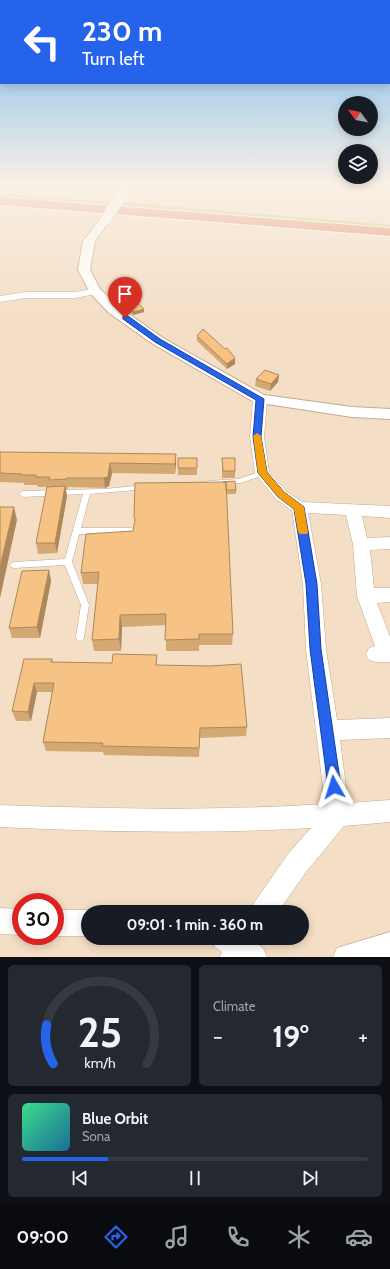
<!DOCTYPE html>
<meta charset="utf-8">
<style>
:root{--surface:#171b24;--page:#242831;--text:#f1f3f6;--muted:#9ea1a6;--line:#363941;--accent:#2563eb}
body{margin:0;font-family:Cabin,sans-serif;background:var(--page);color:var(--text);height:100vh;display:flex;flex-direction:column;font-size:15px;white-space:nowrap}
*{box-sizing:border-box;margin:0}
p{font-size:13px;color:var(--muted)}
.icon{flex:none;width:22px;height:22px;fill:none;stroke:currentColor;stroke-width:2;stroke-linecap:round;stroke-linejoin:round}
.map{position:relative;height:957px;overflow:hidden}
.panel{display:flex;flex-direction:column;gap:8px;padding:8px;background:#0d0f14;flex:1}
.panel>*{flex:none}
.top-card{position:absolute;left:0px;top:0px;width:390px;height:84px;box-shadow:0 2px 10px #0003;background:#2563eb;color:#fff;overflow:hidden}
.needle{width:26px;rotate:302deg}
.fabs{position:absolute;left:338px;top:96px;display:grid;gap:8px}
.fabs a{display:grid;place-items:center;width:40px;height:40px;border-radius:50%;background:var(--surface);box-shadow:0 2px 10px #0003;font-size:20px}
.speed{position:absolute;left:12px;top:893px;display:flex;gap:8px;font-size:20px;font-weight:700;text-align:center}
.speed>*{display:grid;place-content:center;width:52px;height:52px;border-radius:50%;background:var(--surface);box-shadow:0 2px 10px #0003;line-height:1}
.speed .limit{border:6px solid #d22;background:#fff;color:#111}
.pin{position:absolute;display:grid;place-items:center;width:34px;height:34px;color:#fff;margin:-41px -17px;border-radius:50% 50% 50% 0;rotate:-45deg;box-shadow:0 0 4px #0007}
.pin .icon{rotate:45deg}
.me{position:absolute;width:44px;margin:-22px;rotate:354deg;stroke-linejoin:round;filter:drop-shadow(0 0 3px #0008)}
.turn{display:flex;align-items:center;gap:14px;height:84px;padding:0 16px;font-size:18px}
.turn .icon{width:52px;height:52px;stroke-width:2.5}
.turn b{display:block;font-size:28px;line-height:34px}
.big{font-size:30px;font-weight:700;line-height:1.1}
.panel .card{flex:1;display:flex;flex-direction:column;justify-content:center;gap:6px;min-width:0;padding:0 14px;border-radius:6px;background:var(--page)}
.panel .dial{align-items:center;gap:0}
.dial svg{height:104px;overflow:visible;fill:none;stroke:var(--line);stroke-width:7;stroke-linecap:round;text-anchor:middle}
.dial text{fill:var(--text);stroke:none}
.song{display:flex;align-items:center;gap:12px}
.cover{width:48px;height:48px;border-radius:6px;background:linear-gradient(135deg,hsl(150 70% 55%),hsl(200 70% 35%))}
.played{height:4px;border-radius:2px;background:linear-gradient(90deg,var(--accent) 25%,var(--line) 25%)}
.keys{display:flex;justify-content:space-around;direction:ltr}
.heat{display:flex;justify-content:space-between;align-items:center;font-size:22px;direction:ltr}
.panel .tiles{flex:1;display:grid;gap:8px;grid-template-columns:1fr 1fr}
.card:last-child{grid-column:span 2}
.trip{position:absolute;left:81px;top:905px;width:228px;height:40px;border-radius:20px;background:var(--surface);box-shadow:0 2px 10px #0003;font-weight:700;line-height:40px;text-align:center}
.tabs{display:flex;height:64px;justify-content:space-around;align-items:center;background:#090b0e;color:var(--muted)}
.tabs .icon{width:28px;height:28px}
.tabs .current{color:var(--accent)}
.tabs b{font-size:18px;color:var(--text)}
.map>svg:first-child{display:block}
</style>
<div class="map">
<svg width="390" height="957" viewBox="0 0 390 957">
<rect width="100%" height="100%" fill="#f4dec5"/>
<path fill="#b7d17b" d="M0,194l113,8 -3,4 -110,-7z
M124,202l266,23v5l-270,-23z"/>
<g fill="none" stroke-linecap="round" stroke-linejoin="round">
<g stroke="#c0ab93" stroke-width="1">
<path id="service" d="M262,471l3,2 -1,2 -24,8 -32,2 -4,-2 4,-2 31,-2z
M144,485h3l1,2 -1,2 -57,5 -9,34h50l3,1 1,2 -1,2 -3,1h-52l-7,28 17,43 -5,32 -1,3 -3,1 -3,-1 -1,-3 5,-32 -16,-40 -51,3 -3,-1 -1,-2 1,-2 3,-1 51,-3 18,-65 -60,3 -4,-3 4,-3 82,-2z"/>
</g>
<g stroke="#c0ab93" stroke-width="1">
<path id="minor" d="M95,288l5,3 -1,2 -23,5h-50l-26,4v-6l26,-4h50z
M260,395l5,1 2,3 -3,38 5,35 17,19 16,11 88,4v12l-28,-2 5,22 23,-1v12l-20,1 4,38h16v14l-13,1 13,34v25h-14l-7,-2 -3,-6 3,-6 6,-2 -18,-50 -4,-52 -7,-29 -38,-2 13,71 5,65 11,71 53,-2v20l-50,2 8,63 42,-3v22l-46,4 -38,46 -28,40h-28l4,-9 34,-49 23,-26c-103,6 -207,4 -311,-1v-22c108,4 217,6 325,-1l-19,-155 -3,-65 -11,-74 -16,-11 -21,-26 -5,-36 3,-38 2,-3z
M0,908l21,1v26l-21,-1z
M55,910h33l4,2h-4v24h-33z
M390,932v25h-57l4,-9z
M211,938h47l-2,5 7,5 4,9h-47l2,-5 -7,-5z"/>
</g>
<g stroke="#c0ab93" stroke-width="2">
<path id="tertiary" d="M106,216l5,3 -16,22 -5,29 10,19 19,18 44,31 101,57 88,12 38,2v10l-38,-2 -98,-15 -101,-58 -44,-31 -18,-19 -13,-24 5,-29 19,-24z"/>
</g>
<g stroke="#fff" stroke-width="2">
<path id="motorway" d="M0,197l390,31v8l-390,-31z"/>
</g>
<use href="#service" fill="#fff" fill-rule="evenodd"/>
<use href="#minor" fill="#fff" fill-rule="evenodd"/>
<use href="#tertiary" fill="#fff" fill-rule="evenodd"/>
<use href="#motorway" fill="#df8b68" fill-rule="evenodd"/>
<g stroke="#c0ab93" stroke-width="12" stroke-linecap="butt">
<path id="tertiary-bridge" d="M106,219l18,-28"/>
</g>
<use href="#tertiary-bridge" stroke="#fff" stroke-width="11"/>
</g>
<path fill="#d4a872" d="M119,300l25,9v3l-11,3 -14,-12z
M197,336l38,22v6l-8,5 -30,-28z
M279,375l-1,7 -8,9 -15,-5 1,-7z
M0,452l176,12 -1,10 -63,-1 -3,13 -4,2 -37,-1v2h-2l1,7 -10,57 -19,1 -2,-11 11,-56h-9l-1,-2h-13v-2l-24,-1z
M197,458v17h-19v-7z
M222,458l13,13v7h-13z
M135,483l101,7v4h-10l7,140 -1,11h-33v6h-33v-26l-44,2 -1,24h-27l-2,-11 6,-56h-15l-2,-11 52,-42 2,-7 -1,-8z
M49,570l2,11 -11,57h-28l-3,-10z
M52,659l1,3 105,3 89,62 -1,9 -46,2 -1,19 -95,-2 -1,-3 -57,-1 -3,-9 9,-50h-15l-6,29h-15l-4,-10z"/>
<path fill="#ac885c" d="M144,309v3l-11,3v-3z
M235,358v6l-8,5v-5z
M279,375l-1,7 -8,9 1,-7z
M176,454v10l-1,10v-10z
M110,463l2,10 -3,13 -4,2 -1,-10z
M65,486l2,10 -10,57 -2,-10z
M14,507l3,13 -17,78v-31z
M49,570l2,11 -11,57 -3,-11z
M120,615l2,12 -1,24 -2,-12z
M34,683l3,9 -6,29 -3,-9z"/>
<path fill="#f6c384" stroke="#ac885c" d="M131,297l13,12 -11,3 -14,-12z
M203,329l22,20 2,-1 8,10 -8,6 -30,-28z
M265,370l14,5 -8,9 -15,-5z
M0,452l176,2 -1,10 -65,-1 -2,14 -4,1h-37v1l-18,1 1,-3h-14v-2h-14v-1l-22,-1z
M178,458h19v10h-19z
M222,458h13v13h-12z
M235,481l1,9h-10v-8h-3z
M226,482l7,152h-34v5l-34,1 1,-26 -46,1 -1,24 -27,1 7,-68 -18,1 5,-39 47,-3 2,-11 -1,-4 1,-33z
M65,486l-10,57h-19l11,-56z
M0,507h14l-14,60z
M49,570l-12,57 -28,1 13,-57z
M113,654l44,1 -1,10 54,1 31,-2 6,63 -47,1 -1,20 -97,-2 1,-3 -60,-1 11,-59h-20l-6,29 -16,-1 12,-52h28l-1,3 61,1z"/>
<linearGradient id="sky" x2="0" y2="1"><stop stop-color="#70b8ef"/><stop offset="0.58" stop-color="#faf0e5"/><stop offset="1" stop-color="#faf0e5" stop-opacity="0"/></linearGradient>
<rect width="390" height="319" fill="url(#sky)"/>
<path fill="#2563eb" stroke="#184099" d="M123,316h5l32,23 104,60 -3,38 6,35 17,20 20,15 13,77 4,65 20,138 -2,4 -5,2 -4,-2 -2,-4 -18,-138 -4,-65 -12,-75 -16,-12 -20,-24 -5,-36 3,-37 -101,-58 -32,-23z"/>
<path fill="#f59e0b" d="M257,433l4,3 6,36 17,20 20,15 4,25 -1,2h-7l-2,-2 -4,-23 -16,-12 -20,-24 -5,-37z"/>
</svg>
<div class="fabs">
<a><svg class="needle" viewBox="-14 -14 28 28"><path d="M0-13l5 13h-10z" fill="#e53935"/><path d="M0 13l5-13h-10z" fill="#9ea1a6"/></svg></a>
<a><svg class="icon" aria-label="layers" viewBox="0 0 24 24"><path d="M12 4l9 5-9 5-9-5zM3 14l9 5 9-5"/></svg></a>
</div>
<div class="speed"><div class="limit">30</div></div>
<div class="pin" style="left:125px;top:318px;background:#d93025"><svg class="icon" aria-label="arrive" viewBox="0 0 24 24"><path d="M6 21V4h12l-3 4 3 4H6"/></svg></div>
<svg class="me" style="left:334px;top:787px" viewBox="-20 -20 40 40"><path d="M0-17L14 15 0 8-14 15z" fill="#2563eb" stroke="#fff" stroke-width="4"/></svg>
<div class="trip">09:01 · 1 min · 360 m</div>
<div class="top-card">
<div class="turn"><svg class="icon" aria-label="left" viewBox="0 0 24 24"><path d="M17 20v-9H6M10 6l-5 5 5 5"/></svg><div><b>230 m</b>Turn left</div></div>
</div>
</div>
<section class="panel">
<div class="tiles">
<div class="card dial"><svg viewBox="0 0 100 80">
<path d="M14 69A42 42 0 1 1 86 69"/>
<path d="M14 69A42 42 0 0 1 9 39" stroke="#2563eb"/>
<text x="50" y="56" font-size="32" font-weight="700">25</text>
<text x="50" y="72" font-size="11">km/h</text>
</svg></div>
<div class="card"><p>Climate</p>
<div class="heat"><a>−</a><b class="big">19°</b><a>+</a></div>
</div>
<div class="card">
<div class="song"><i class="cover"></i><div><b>Blue Orbit</b><p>Sona</p></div></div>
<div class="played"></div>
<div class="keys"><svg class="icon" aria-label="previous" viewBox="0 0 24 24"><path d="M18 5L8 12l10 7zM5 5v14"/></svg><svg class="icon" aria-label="pause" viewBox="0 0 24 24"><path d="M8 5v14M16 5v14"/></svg><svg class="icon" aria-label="next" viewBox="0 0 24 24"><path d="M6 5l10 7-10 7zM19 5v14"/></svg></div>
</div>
</div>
</section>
<nav class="tabs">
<b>09:00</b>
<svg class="icon current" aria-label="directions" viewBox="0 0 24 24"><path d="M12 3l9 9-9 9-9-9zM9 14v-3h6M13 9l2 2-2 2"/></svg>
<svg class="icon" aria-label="music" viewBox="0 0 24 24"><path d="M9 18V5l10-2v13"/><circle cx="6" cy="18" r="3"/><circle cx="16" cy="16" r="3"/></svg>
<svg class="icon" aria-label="phone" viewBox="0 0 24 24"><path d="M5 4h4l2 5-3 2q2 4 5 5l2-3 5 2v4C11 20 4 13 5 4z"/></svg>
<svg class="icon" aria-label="climate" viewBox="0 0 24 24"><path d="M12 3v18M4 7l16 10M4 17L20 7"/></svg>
<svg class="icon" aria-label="car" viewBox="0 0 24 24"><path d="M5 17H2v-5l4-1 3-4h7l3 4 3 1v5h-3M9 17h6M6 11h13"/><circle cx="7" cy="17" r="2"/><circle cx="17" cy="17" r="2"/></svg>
</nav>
